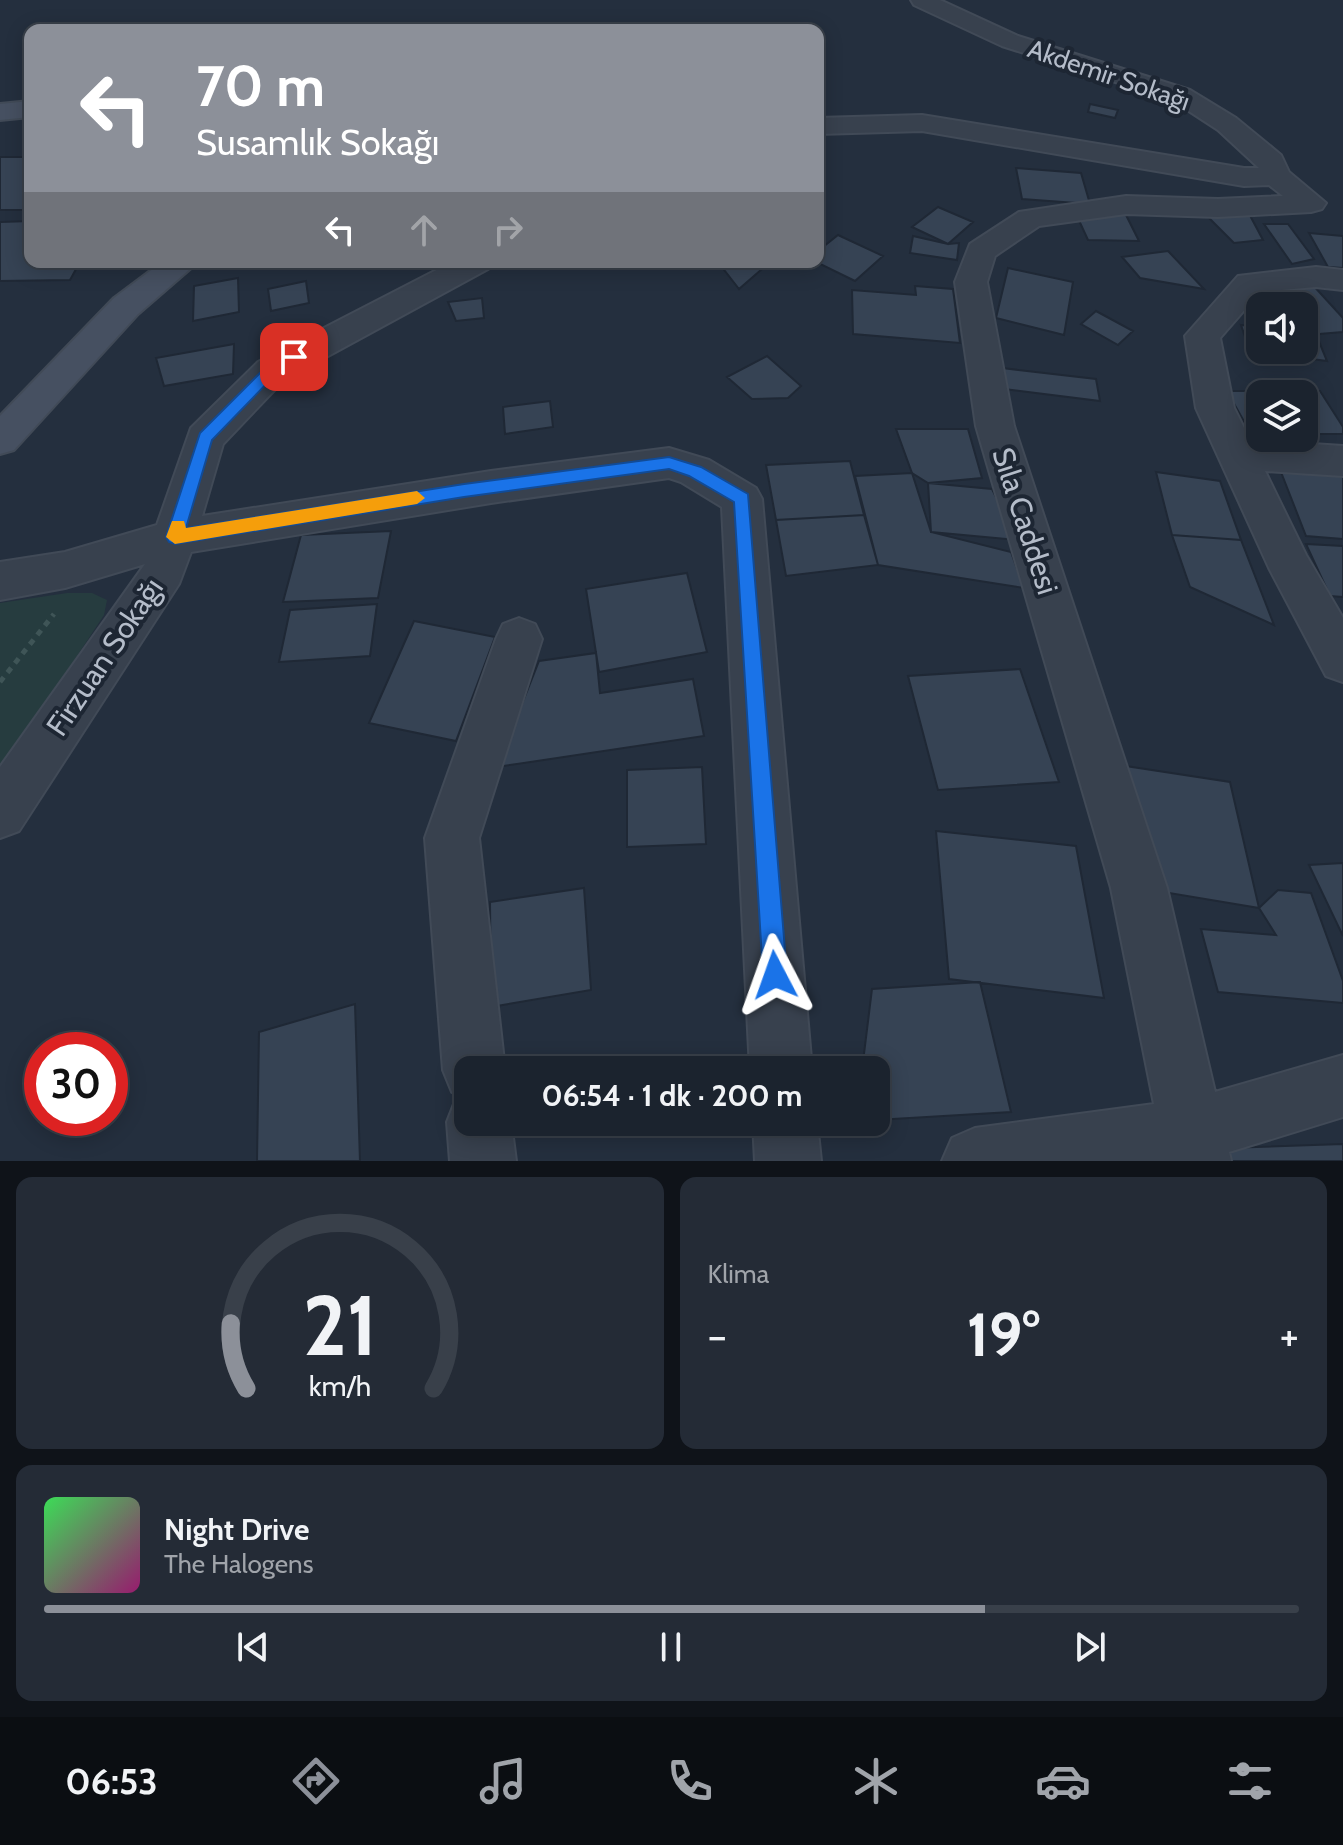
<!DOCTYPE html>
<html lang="tr">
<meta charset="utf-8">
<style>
:root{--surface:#1b232e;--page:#242b36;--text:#f1f3f6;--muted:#a0a4aa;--line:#39404a;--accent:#8c9099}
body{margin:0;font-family:Cabin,sans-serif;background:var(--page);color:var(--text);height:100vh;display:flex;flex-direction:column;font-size:30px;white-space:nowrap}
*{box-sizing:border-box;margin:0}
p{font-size:26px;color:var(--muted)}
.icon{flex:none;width:44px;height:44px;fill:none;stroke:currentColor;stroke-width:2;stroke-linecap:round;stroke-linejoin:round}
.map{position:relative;height:1161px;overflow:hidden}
.panel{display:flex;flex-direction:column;gap:16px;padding:16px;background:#0f1319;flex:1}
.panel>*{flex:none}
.top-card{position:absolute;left:24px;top:24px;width:800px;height:244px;border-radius:16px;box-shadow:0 4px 20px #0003,0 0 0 2px var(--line);background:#8c9099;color:#fff;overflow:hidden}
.buttons{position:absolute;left:1246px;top:292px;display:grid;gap:16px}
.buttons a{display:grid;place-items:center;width:72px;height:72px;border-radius:16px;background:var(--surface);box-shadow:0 4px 20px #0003,0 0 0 2px var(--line);font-size:40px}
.speed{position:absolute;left:24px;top:1032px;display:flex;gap:16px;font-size:40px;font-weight:700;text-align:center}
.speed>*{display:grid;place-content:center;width:104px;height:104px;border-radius:50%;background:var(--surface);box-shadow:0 4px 20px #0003,0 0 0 2px var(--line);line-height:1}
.speed .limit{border:12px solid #d22;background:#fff;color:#111}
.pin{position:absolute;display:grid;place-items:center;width:68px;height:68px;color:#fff;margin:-34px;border-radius:16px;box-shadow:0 4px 12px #0006}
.me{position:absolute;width:88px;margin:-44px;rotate:356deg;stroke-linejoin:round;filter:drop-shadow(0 0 6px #0008)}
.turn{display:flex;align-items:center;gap:28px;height:168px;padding:0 40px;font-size:36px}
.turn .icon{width:104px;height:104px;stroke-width:2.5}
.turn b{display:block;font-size:56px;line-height:68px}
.lanes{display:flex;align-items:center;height:76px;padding:0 40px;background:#0003;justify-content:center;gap:40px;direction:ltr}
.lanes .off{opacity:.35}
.big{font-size:60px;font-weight:700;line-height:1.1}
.panel .widget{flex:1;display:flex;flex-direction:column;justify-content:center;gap:12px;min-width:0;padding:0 28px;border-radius:16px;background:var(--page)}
.panel .dial{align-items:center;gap:0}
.dial svg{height:208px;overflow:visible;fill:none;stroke:var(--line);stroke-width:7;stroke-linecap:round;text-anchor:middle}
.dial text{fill:var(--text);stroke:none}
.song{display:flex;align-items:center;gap:24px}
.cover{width:96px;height:96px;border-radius:12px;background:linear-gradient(135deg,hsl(130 70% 55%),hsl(320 70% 35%))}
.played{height:8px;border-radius:4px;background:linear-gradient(90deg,var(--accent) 75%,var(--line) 75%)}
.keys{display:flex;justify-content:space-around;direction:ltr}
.heat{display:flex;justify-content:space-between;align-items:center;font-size:44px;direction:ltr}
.panel .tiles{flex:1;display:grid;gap:16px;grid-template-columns:1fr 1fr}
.widget:last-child{grid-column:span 2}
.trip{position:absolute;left:454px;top:1056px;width:436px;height:80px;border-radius:16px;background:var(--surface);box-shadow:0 4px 20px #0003,0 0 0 2px var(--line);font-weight:700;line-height:80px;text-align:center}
.tabs{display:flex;height:128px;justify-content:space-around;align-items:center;background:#0b0e12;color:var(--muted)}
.tabs .icon{width:56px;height:56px}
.tabs .active{color:var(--accent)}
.tabs b{font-size:36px;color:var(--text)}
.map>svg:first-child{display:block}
</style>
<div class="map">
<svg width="1343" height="1161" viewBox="0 0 1343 1161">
<rect width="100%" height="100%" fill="#242f3e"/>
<path fill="#263c3f" d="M67,593h25l15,7 -3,15 -104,158v-170z"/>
<path fill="#364354" stroke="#1f2835" stroke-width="2" d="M1090,104l28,6 -3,8 -27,-6z
M0,157h30l-2,53h-28z
M1016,168l65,5 9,31 -68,-5z
M938,207l35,15 -25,22 -36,-17z
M1246,208l17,32 -29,3 -30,-30z
M1076,214l50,1 13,26 -51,-1z
M30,221v41h50l-10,18 -70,1v-59z
M1264,224h24l26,35 -22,5z
M1309,233l34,3v32l-15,-1z
M838,235l45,21 -28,25 -39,-19 2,-11z
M913,236l35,8 11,-1 -2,17 -47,-7z
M1168,251l36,38 -64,-11 -18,-21z
M718,262h52l-31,27z
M1008,268l65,14 -9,53 -68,-17z
M238,278l1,34 -46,9 1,-35z
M306,281l3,22 -38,8 -3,-22z
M1311,283l32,35v14l-24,2 -15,-17v-11h-9l-18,-21z
M915,286l38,3 7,54 -107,-9 -1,-44 64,5z
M482,298l2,20 -28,3 -8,-19z
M1096,311l37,20 -15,14 -37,-21z
M1241,325l19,2v23h44v-17l12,1 11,27 -77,-10z
M234,344l-1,30 -69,12 -8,-28z
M767,356l34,30 -13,12 -36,1 -25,-22z
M1002,368l94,11 4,22 -96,-12z
M1227,391h93l23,36v7h-39v-40h-44v40h-9z
M550,401l3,26 -48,7 -2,-27z
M896,429h72l14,49 -54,5 -16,-10z
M850,461l14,54 -88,5 -10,-55z
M1279,467l64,6v66l-37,-3z
M1156,472l64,9 21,59 -69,-5z
M912,473l19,59 80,20 13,36 -146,-23 -23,-89z
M928,483l64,6 25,51 -86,-8z
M864,515l14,50 -92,11 -10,-56z
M391,531l-13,67 -95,4 18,-67z
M1172,535l69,5 33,85 -84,-38z
M1306,544l37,2v51l-13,-1z
M687,573l20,79 -108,20 -13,-83z
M377,604l-7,52 -91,6 11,-52z
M414,621l81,16 -39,104 -87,-18z
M596,653l4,40 93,-14 11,57 -207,31 42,-106z
M1020,669l39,113 -121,8 -30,-114z
M1119,765l111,17 29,126 -120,-20z
M702,767l4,77 -79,3v-77z
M936,831l140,15 28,152 -155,-19z
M1343,863v73l-34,-71z
M584,888l7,102 -100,17 -1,-105z
M1278,890l33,3 32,88v22l-125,-11 -17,-63 75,6 -17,-27z
M980,982l31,130 -135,8v-50h-14l10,-81z
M355,1004l5,157h-103l2,-129z
M1343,1144v17h-114l-4,-13z"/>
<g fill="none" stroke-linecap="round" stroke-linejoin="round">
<g stroke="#414a57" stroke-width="4">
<path id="street" d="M911,0h29l78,36 172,54 46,28 45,37 8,17 37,31 -4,6 -11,3 -93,5 -92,-3 -87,12 -44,30 -8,26 27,144 153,462 48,204 128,-37v62l-114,35 2,9h-289l10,-23 23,-10 179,-24 -43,-216 -135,-462 -21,-144 15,-38 49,-32 107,-16 92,3 65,-3 -14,-11 -25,1 -322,-55 -104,3v-16l104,-3 322,53h15l-41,-38 -46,-30 -170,-54 -88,-41z
M452,262h41l-5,7 -204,111 -61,64 -21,72 289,-45 178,-23 40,12 47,28 6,11 50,571h-62l-28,-563 -41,-25 -12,-4 -178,25 -300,49 -12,32 -160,247 -19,7v-71l145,-203 -80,24 -65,12v-38l65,-10 92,-27 34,-97 67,-66z
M1316,267l27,3v20l-27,-3 -56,5 -40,46 14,70 16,32 93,6v30l-78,-5 41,84 37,63v64l-17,-6 -57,-108 -73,-160 -11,-72 53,-60z
M519,618l16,6 7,15 -63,199 26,232h-37v52h43l5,39h-66l-3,-39 9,-23 7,-2 -11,-5 -9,-22 -18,-232 71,-199 7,-15z
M753,1122h64l4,39h-66z"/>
</g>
<g stroke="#414a57" stroke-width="4">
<path id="secondary" d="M30,101v16l-30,3v-16z
M162,262h36l-60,52 -124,136 -14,4v-38l114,-118z"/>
</g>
<path stroke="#3f5557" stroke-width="5" stroke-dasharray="6 6" stroke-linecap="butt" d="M0,682l54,-68"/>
<use href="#street" fill="#38414e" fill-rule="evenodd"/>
<use href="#secondary" fill="#465061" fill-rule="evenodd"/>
</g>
<path fill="#1a73e8" stroke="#114b97" stroke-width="2" d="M294,352l8,5 -2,4 -24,13 -64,66 -26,88 278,-44 205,-27 32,10 47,27 39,481 -3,8 -9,4 -9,-4 -3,-8 -29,-473 -45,-26 -20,-7 -205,28 -289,47 -6,-2 -3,-5 34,-104 66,-66z"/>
<path fill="#f59e0b" d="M417,491l8,7 -8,6 -242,40 -9,-7 6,-16h12l2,7z"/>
<g text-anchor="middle" stroke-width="8" stroke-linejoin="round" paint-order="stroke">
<g font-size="26" fill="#b4bcc9" stroke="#1d2633">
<text transform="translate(1109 75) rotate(19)" y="9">Akdemir Sokağı</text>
</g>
<g font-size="30" fill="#b4bcc9" stroke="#1d2633">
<text transform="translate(1025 521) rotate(72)" y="10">Sıla Caddesi</text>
<text transform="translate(105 657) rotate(-56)" y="10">Firzuan Sokağı</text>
</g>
</g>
</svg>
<div class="buttons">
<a><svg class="icon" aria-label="sound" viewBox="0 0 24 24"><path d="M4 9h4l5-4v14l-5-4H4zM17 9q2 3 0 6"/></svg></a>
<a><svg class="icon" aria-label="layers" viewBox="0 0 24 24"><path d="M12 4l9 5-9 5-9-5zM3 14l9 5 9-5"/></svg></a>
</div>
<div class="speed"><div class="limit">30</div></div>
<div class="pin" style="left:294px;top:357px;background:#d93025"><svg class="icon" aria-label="arrive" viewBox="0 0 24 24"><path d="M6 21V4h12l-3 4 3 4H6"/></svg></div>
<svg class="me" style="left:775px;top:975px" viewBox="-20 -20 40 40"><path d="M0-17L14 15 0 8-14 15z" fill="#1a73e8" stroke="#fff" stroke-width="4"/></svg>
<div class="trip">06:54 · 1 dk · 200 m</div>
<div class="top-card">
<div class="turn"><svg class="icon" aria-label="left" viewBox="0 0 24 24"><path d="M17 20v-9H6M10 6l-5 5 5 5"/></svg><div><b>70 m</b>Susamlık Sokağı</div></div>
<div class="lanes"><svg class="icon" aria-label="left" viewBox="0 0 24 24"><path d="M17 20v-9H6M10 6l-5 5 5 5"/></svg><svg class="icon off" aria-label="ahead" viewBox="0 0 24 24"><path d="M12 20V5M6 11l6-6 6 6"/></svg><svg class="icon off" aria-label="right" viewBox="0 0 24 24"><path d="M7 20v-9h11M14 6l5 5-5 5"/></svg></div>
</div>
</div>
<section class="panel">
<div class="tiles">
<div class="widget dial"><svg viewBox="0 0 100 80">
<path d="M14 69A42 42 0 1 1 86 69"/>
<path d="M14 69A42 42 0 0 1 8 44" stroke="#8c9099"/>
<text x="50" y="56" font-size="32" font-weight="700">21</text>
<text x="50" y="72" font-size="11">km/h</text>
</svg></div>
<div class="widget"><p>Klima</p>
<div class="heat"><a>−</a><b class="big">19°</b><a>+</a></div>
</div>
<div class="widget">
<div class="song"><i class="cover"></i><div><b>Night Drive</b><p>The Halogens</p></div></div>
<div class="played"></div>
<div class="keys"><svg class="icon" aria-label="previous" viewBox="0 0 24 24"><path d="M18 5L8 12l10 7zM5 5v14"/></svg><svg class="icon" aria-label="pause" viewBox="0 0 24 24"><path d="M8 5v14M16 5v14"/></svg><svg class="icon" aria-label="next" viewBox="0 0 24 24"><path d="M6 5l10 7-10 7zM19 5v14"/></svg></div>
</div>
</div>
</section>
<nav class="tabs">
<b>06:53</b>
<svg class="icon active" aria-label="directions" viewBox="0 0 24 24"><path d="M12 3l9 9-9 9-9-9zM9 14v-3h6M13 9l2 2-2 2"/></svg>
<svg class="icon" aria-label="music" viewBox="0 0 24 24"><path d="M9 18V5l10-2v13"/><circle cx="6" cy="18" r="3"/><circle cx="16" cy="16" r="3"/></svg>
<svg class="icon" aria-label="phone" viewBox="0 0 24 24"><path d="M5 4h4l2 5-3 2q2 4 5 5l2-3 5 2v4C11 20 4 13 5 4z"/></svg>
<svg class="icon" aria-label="climate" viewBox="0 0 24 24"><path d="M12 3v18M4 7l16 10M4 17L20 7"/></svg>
<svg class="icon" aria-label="car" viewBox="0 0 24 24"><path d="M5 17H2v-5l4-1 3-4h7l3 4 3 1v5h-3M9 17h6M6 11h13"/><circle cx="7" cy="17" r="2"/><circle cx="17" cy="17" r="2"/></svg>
<svg class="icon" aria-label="filters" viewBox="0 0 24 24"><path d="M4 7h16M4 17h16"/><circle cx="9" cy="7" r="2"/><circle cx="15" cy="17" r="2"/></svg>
</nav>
